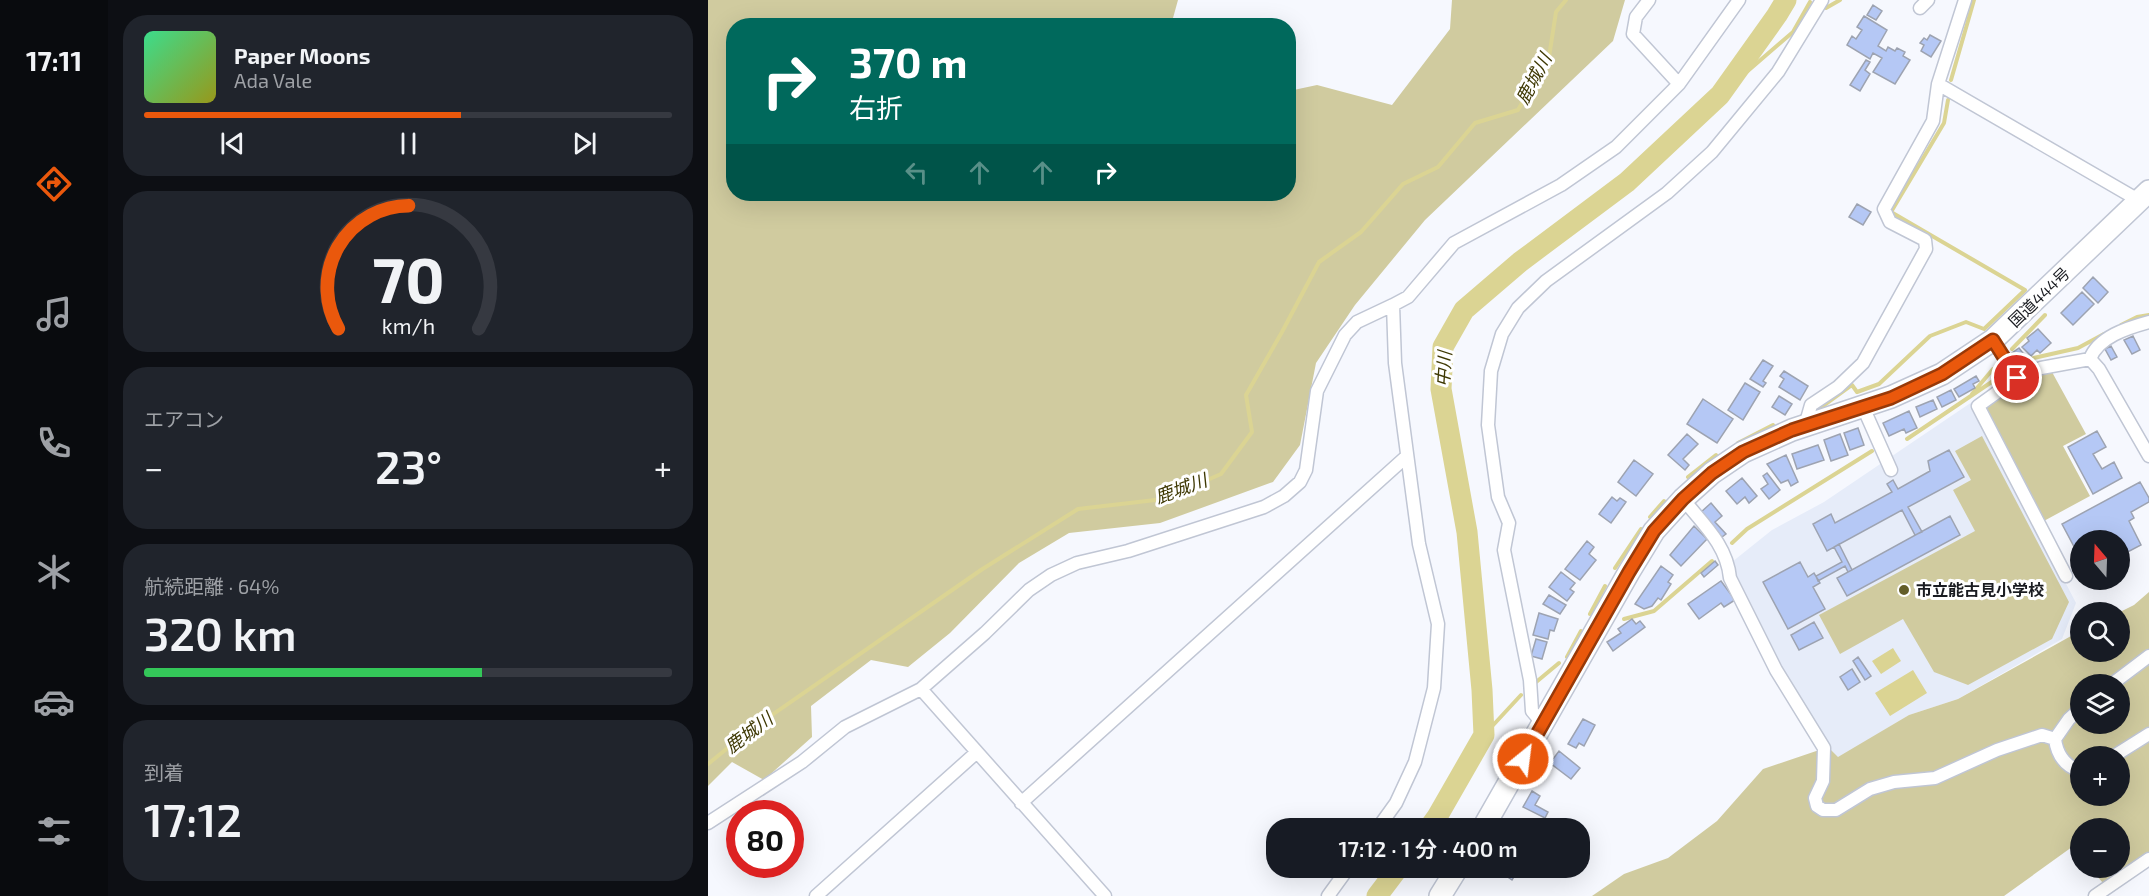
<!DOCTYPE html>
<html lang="ja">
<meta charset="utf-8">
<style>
:root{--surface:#171b24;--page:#20242c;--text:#f1f3f6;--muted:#9ea1a6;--line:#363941;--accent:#ea580c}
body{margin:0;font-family:"Exo 2","Noto Sans JP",sans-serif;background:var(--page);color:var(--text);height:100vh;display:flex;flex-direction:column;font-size:22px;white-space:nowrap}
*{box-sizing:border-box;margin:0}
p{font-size:20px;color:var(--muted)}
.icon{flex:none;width:33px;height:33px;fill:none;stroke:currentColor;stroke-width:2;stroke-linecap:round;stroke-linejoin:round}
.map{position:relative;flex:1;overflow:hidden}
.drawer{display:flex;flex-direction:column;gap:15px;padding:15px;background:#0d0f14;width:600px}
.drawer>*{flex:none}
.top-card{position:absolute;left:18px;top:18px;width:570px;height:183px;border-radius:24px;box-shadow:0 6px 24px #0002;background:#00695c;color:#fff;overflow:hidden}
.needle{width:39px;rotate:341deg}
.buttons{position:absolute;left:1362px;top:530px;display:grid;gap:12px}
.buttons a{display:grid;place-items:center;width:60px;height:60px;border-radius:50%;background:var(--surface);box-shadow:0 6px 24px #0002;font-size:30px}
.speed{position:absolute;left:18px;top:800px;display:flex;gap:12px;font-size:30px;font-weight:700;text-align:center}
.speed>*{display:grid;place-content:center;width:78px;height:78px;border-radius:50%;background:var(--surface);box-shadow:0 6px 24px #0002;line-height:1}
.speed .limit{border:9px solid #d22;background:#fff;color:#111}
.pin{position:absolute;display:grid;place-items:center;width:51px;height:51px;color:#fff;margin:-26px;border:3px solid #fff;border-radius:50%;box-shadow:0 2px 6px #0007}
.me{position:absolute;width:66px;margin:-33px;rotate:29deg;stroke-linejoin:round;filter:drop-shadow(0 0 4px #0008)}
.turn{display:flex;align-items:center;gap:21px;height:126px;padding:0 24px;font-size:27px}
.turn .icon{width:78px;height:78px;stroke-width:2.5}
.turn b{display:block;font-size:42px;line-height:51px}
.lanes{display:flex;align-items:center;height:57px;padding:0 24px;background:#0003;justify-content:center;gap:30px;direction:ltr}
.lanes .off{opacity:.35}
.big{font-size:45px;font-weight:600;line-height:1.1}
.drawer .tile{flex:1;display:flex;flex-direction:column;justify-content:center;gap:9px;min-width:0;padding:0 21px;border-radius:24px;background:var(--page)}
.drawer .dial{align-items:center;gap:0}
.dial svg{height:156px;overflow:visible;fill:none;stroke:var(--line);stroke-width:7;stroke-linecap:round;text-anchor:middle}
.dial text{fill:var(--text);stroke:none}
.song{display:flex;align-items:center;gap:18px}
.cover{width:72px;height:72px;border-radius:9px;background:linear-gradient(135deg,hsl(150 70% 55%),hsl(60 70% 35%))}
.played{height:6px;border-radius:3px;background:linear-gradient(90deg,var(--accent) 60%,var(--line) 60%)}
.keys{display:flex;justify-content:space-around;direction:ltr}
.heat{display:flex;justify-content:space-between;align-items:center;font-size:33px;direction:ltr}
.charge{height:9px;border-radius:4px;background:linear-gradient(90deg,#34c759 64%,var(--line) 0)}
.trip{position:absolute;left:558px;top:818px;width:324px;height:60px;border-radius:24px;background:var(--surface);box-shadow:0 6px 24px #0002;font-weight:600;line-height:60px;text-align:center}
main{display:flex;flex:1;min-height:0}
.menu{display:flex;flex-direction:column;width:108px;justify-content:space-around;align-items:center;background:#090b0e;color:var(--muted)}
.menu .icon{width:42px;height:42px}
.menu .selected{color:var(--accent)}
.menu b{font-size:27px;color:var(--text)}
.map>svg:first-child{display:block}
</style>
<main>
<nav class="menu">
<b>17:11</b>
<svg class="icon selected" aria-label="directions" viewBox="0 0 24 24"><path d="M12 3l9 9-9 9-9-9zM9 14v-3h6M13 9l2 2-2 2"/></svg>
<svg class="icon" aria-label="music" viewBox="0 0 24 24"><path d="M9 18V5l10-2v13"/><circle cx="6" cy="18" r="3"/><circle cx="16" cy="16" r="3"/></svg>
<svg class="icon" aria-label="phone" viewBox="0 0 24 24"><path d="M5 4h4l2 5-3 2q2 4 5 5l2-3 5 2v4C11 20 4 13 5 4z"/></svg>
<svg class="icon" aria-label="climate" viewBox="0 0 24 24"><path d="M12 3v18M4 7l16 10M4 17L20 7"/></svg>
<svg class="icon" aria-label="car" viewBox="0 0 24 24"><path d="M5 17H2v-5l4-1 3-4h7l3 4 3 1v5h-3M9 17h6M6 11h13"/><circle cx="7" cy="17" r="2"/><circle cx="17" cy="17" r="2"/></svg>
<svg class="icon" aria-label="filters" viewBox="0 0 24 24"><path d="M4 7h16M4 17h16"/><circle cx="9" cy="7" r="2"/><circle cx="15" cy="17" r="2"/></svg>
</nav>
<section class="drawer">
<div class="tile">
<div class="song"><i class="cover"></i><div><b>Paper Moons</b><p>Ada Vale</p></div></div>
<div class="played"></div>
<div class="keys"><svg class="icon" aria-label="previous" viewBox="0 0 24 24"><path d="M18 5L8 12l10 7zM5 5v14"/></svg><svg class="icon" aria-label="pause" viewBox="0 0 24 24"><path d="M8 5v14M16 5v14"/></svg><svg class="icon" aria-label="next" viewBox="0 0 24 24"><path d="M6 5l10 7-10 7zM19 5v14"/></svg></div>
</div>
<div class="tile dial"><svg viewBox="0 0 100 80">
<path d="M14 69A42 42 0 1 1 86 69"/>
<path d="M14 69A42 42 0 0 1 50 6" stroke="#ea580c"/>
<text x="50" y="56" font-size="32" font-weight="700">70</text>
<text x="50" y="72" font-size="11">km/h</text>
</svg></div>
<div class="tile"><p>エアコン</p>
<div class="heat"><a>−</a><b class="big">23°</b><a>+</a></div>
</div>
<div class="tile"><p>航続距離 · 64%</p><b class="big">320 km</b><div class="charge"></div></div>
<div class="tile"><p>到着</p><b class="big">17:12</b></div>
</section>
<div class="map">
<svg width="1441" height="896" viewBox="0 0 1441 896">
<rect width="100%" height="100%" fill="#f6f8fe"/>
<path fill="#e6ecf9" d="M1264,402l104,201 -14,36 -104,60 -49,16 -71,43 -10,-11 -47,-72 -48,-96 -1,-17 40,-32 52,-28z"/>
<path fill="#d0cb9f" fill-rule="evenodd" d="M0,0h470l-5,18 1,7 -440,1v168h554l1,-103 28,-6 75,20 58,-76 2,-29h173l-12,41 -188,179 -70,85 -39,58 -16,82 -27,37 -113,41 -91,10 -50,30 -69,70 -42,34 -37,-7 -60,46 1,31 -48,43 -32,-18 -24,24z
M1344,372l34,62 -23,12 27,50 -48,26 -59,-114 42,-27z
M1274,436l87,166 -17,37 -84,46 -34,-13 -31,-53 -63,35 -21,-39 156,-84 -22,-41 18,-10 -16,-29z
M1441,592v261l-46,30 -14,-16h31v-39h-40v29l-8,-10 -68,49h-412l32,-22 44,-16 49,-37 46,-52 65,-22 10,10 71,-42 49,-16 122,-68v20h40v-39l14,-7zM1372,684h40v39h-40zM1372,756h40v39h-40z"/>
<path fill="#dbd493" d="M1185,648l8,13 -20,13 -9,-13z
M1205,670l14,23 -37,23 -15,-23z"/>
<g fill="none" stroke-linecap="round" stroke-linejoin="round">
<path stroke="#dbd493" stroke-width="4" d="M1118,8l14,-8
M1243,80l23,-80
M1012,95l73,-63 17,-30
M1413,325l16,-8 12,-2
M1304,349l33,-34
M1317,360l53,-12 26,-14
M1264,394l21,-25
M1111,409l33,-24 5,7 22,-8 51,-48 36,-14 18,7 41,-39 -134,-78 53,-89 4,-23
M1199,439l92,-62
M1030,443l35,-18
M980,477l28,-22
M942,517l14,-16
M1024,543l15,-14 125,-78
M907,568l26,-39
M882,614l15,-28
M916,619l30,-8 58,-50
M859,657l14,-26
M827,683l24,-20
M776,735l37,-40
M0,764l38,-31 235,-163 97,-61 86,-10 57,-25 31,-42 -6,-37 36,-63 37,-70 42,-30 42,-48 35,-17 37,-44 43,-13 31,-53 7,-45 10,-12"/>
<path stroke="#dbd493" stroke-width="21" d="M721,828l8,-11 47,-82 -2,-45 -15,-158 -26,-143 2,-42 21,-37 56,-48 107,-80 93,-87 57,-80 9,-15
M669,896l22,-29"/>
</g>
<path fill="#b5c8f5" stroke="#9da3b1" stroke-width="1.5" d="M1165,5l9,6 -6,9 -9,-5z
M1156,16l23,14 -9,16 8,5 2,-4 7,4 2,-3 8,4 -2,4 7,4 -15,24 -22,-12 9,-14 -9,-5 -3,6 -23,-14 5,-9 4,3 6,-9 -5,-3z
M1222,35l11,6 -10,16 -10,-6 3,-6 -4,-2 4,-5 3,2z
M1158,60l4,2 -5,8 5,4 -10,17 -10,-6z
M1149,204l14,8 -8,13 -14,-8z
M1385,277l15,15 -10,11 -15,-15z
M1374,292l12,12 -21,21 -12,-12z
M1330,329l13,14 -11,10 -3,-3 -6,6 -9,-9 7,-6 -2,-3z
M1425,336l7,14 -8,4 -8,-14z
M1403,346l6,11 -6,3 -6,-11z
M1311,348l6,8 -6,5 -7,-8z
M1055,360l10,6 -10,15 3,2 -3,4 -13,-8z
M1076,371l24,15 -8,14 -21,-13 5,-8 -4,-3z
M1268,376l3,5 -6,3 2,4 -16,9 -5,-8z
M1037,383l15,9 -17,28 -15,-10z
M1243,390l5,10 -14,7 -5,-10z
M1071,396l13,8 -7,11 -13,-8z
M995,399l30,20 -16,24 -30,-19z
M1225,400l4,9 -17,8 -4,-10z
M1201,411l8,17 -11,5 -2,-4 -15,7 -6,-13z
M1150,428l6,17 -14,5 -6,-17z
M1389,431l9,16 -13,7 9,15 12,-7 8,16 -29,16 -25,-47z
M979,434l11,10 -15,15 6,6 -4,5 -17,-15z
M1132,434l8,21 -17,6 -7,-21z
M1110,445l6,15 -27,9 -5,-15z
M1241,450l15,27 -56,30 14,25 -7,3 -13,-25 -75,41 -14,-27 18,-10 4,9 57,-31 -5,-8 6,-4 5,9 32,-18 -2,-10z
M1078,455l12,27 -7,4 -3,-6 -7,3 -14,-19z
M926,460l19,14 -17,22 -18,-14z
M1059,473l13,17 -11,9 -8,-10 7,-5 -5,-8z
M1034,478l15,18 -8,7 -4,-6 -8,7 -11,-13z
M1432,482l9,16v4l-18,10 3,6 -5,3 12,24 -21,11v-16h-40v18l-18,-34z
M904,497l5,4 3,-3 6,4 -15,21 -12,-9z
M1003,503l11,13 -7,6 11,12 -4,3 -22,-24z
M1242,516l10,19 -113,61 -10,-18z
M986,526l13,13 -26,27 -11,-11z
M879,541l7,6 -5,7 7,6 -16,20 -15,-11z
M1131,544l13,26 -4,2 -3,-6 -27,15 -2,-5 26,-14 -8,-15z
M1007,561l3,4 -14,12 -3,-4z
M1092,562l8,15 6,-4 6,10 -7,4 12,22 -37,20 -25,-47z
M953,566l12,9 -5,7 3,2 -10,16 -3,-2 -6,8 -8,3 -9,-5z
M853,572l14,11 -5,6 4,3 -7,9 -18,-14z
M1013,581l14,19 -11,7 -3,-4 -22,16 -11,-15z
M841,595l17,10 -6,9 -17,-10z
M831,613l19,6 -4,12 -4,-1 -2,9 -15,-4z
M924,619l4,5 4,-3 5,6 -32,24 -6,-9 14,-9 -3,-4z
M1106,622l9,16 -24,12 -8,-15z
M828,639l11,3 -5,17 -11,-3z
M1150,657l13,19 -6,4 -12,-19z
M1144,669l8,13 -12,8 -8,-13z
M875,719l12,6 -11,21 -5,-3 -3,5 -8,-4z
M851,751l21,17 -9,11 -21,-16z
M824,791l8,5 -5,9 13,7 -3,6 -22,-11z
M798,819l13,9h-20z
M790,867h31l-3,4 -6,-4 -8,13 -16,-11z"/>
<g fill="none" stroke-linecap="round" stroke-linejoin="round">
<g stroke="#c0c6d4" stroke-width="15">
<path id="street" d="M941,0l-13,17 -3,17 46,50
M1212,8l8,-8
M1230,84l202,117
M1285,340l24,38 24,-10 49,-9 9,10 50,87
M1382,359c8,-22 37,-31 59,-37
M1309,378l-39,28 88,170
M1155,407l28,63
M1097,426l6,-21 27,-18 25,-24 63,-114 -1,-9 -35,-18 -6,-13 49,-88 5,-37 27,-84
M975,499c20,25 44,46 47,79l46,92 48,78 -1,33 -8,17 2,8 6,4h13l34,-21 24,-7 41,-4 62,-28 45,-15 13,4
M1404,684l37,-28
M213,689l184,207
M835,724l-11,-13 -2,-31 -26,-130 5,-27 -11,-26 -10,-72 3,-54 11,-37 16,-26 28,-27 121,-88 45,-41 66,-80 44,-72
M1347,739c2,16 10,27 25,32
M1347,739l14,-20 11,-10
M1406,756l35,-22
M313,803l386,-347
M0,823l94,-61 43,-35 76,-38 64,-56 44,-43 22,-15 26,-12 51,-12 136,-44 20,-11 16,-14 6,-12 11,-79 28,-56 12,-13 36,-17
M670,828l18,-25 19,-41 19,-74 4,-64 -19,-80 -24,-181 -2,-58 15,-8 46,-54 107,-58 55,-38 63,-63 60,-84
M108,896l161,-144
M620,896l21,-29
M1387,896l54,-37"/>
</g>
<g stroke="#c0c6d4" stroke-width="24">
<path id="highway" d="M775,828l146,-256 25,-41 29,-32 29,-26 31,-21 49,-22 99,-33 51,-23 51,-34 156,-149
M732,896l18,-29"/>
</g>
<use href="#street" stroke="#fff" stroke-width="12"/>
<use href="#highway" stroke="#fff" stroke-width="21"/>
</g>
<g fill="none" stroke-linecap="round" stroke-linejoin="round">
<g stroke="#983908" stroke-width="15">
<path id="route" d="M815,759l106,-187 25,-41 29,-32 29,-26 31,-21 49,-22 99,-32 51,-24 51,-34 24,38"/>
</g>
<use href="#route" stroke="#ea580c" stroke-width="10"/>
</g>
<circle fill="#635d29" stroke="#fff" stroke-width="2" cx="1196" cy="590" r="6"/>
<g text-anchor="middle" stroke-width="6" stroke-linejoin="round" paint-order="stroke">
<g font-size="16" fill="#1a1c21" stroke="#fff">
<text transform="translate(1331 297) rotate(-44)" y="6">国道444号</text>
</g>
<g font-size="16" font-weight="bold" fill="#1a1c21" stroke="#fff" text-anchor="start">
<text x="1208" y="596">市立能古見小学校</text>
</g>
<g font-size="18" font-style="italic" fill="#3e3803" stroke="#fff">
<text transform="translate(826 79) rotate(-62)" y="6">鹿城川</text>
<text transform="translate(736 369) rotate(-86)" y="6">中川</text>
<text transform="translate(473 489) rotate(-20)" y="6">鹿城川</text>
<text transform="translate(41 733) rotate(-37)" y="6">鹿城川</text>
</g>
</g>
</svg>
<div class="buttons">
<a><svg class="needle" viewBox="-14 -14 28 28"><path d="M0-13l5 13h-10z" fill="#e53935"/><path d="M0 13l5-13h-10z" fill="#9ea1a6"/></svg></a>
<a><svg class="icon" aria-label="search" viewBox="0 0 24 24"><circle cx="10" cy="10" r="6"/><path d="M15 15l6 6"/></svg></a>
<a><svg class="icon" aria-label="layers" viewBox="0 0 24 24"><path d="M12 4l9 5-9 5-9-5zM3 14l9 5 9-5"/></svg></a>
<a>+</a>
<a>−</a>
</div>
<div class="speed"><div class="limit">80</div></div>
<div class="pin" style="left:1309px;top:378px;background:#d93025"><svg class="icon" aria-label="arrive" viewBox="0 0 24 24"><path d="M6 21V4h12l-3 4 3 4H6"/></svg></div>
<svg class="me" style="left:815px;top:759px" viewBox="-20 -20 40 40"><circle r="17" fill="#ea580c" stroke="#fff" stroke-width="3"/><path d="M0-11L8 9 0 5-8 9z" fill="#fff"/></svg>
<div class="trip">17:12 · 1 分 · 400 m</div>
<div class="top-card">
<div class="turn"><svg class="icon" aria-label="right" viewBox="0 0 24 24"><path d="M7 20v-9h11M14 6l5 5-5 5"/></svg><div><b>370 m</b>右折</div></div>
<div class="lanes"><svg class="icon off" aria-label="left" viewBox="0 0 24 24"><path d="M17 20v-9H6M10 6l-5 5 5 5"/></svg><svg class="icon off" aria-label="ahead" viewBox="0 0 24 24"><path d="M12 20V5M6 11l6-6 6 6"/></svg><svg class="icon off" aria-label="ahead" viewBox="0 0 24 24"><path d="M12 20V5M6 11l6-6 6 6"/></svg><svg class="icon" aria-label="right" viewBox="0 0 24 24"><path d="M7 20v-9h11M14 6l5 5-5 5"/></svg></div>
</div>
</div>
</main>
